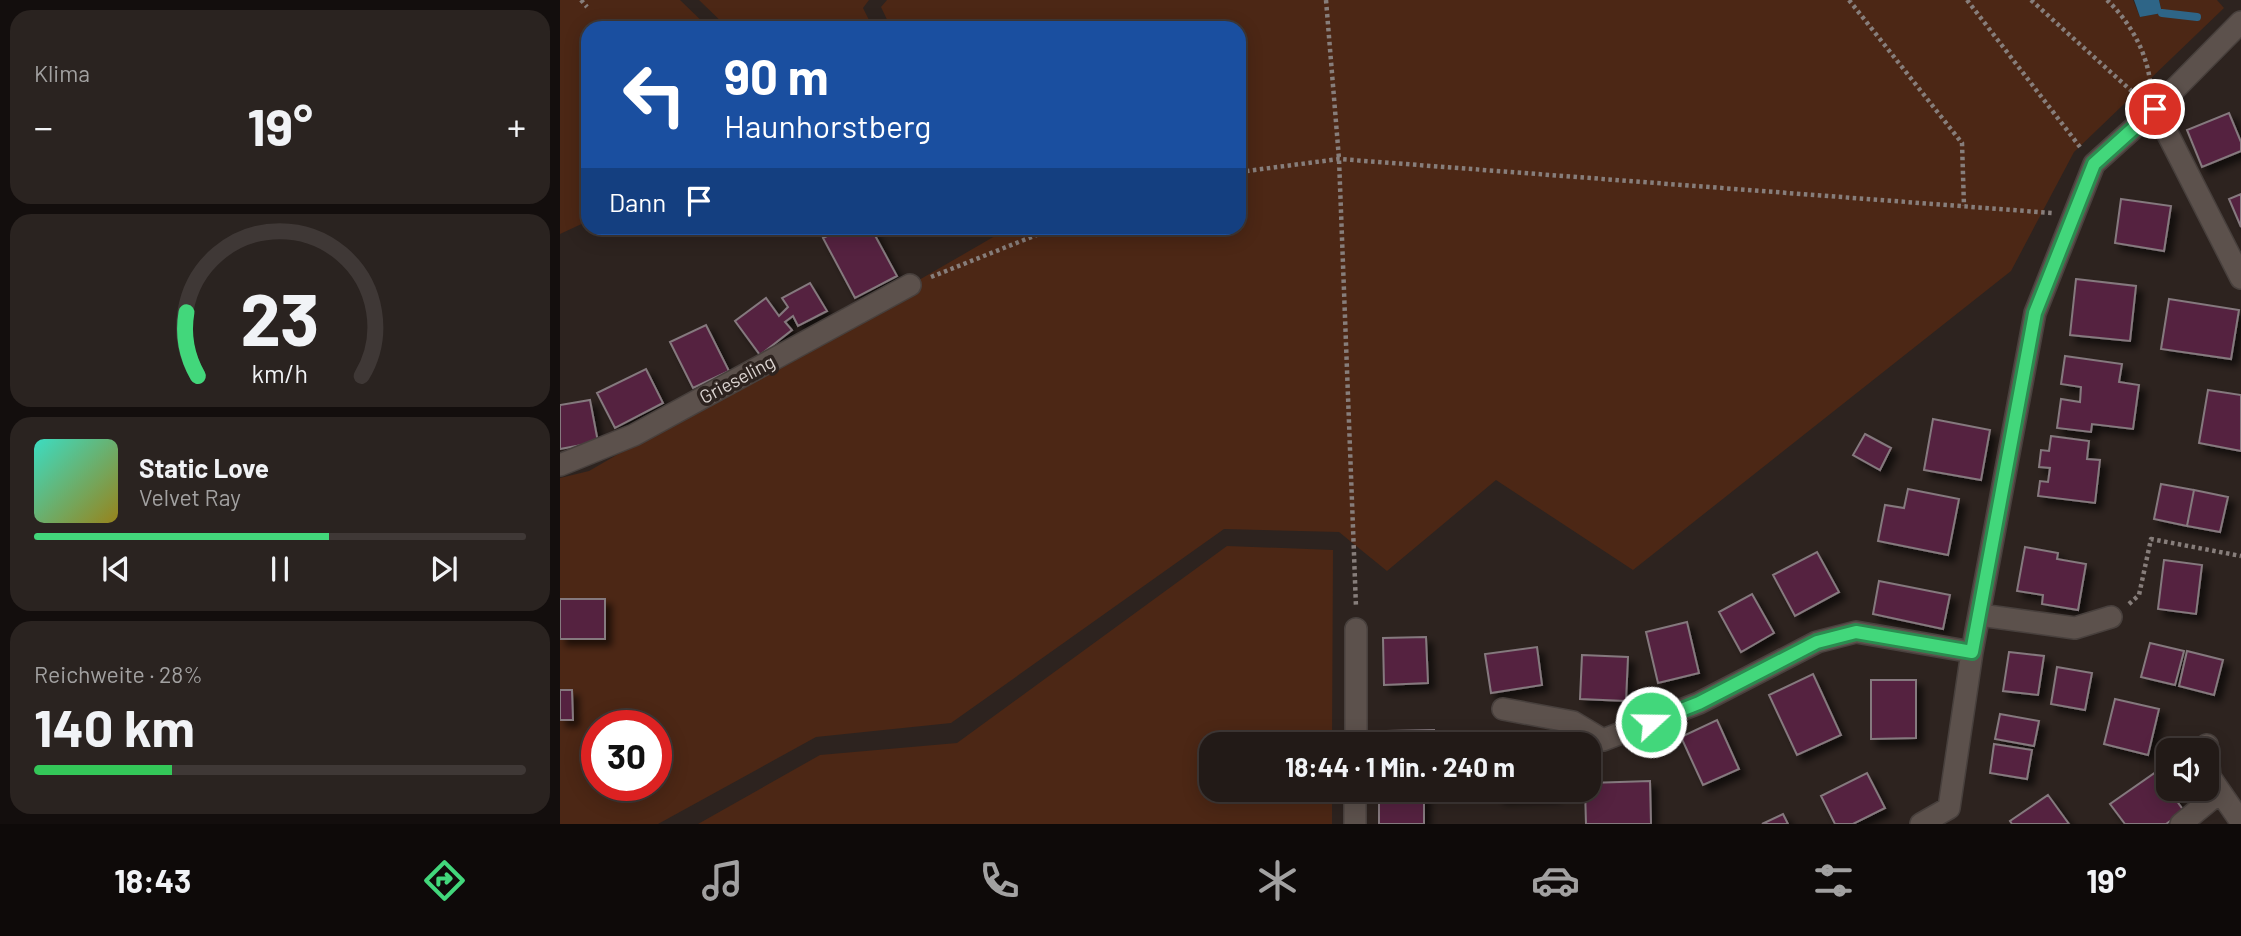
<!DOCTYPE html>
<html lang="de">
<meta charset="utf-8">
<style>
:root{--surface:#221a17;--page:#2a2320;--text:#f1f3f6;--muted:#a2a1a1;--line:#3f3836;--accent:#42d77b}
body{margin:0;font-family:Barlow,sans-serif;background:var(--page);color:var(--text);height:100vh;display:flex;flex-direction:column;font-size:26px;white-space:nowrap}
*{box-sizing:border-box;margin:0}
p{font-size:23px;color:var(--muted)}
.icon{flex:none;width:38px;height:38px;fill:none;stroke:currentColor;stroke-width:2;stroke-linecap:round;stroke-linejoin:round}
.map{position:relative;flex:1;overflow:hidden}
.details{display:flex;flex-direction:column;gap:10px;padding:10px;background:#130e0d;width:560px}
.details>*{flex:none}
.guide{position:absolute;left:21px;top:21px;width:665px;height:214px;border-radius:21px;box-shadow:0 4px 18px #0003,0 0 0 2px var(--line);background:#1a4fa0;color:#fff;overflow:hidden}
.tools{position:absolute;left:1596px;top:738px;display:grid;gap:14px}
.tools a{display:grid;place-items:center;width:63px;height:63px;border-radius:14px;background:var(--surface);box-shadow:0 4px 18px #0003,0 0 0 2px var(--line);font-size:35px}
.speed{position:absolute;left:21px;top:710px;display:flex;gap:14px;font-size:35px;font-weight:700;text-align:center}
.speed>*{display:grid;place-content:center;width:91px;height:91px;border-radius:50%;background:var(--surface);box-shadow:0 4px 18px #0003,0 0 0 2px var(--line);line-height:1}
.speed .limit{border:10px solid #d22;background:#fff;color:#111}
.pin{position:absolute;display:grid;place-items:center;width:60px;height:60px;color:#fff;margin:-30px;border:4px solid #fff;border-radius:50%;box-shadow:0 2px 7px #0007}
.me{position:absolute;width:77px;margin:-38px;rotate:69deg;stroke-linejoin:round;filter:drop-shadow(0 0 5px #0008)}
.turn{display:flex;align-items:center;gap:24px;height:147px;padding:0 28px;font-size:32px}
.turn .icon{width:91px;height:91px;stroke-width:2.5}
.turn b{display:block;font-size:49px;line-height:60px}
.then{display:flex;align-items:center;height:66px;padding:0 28px;background:#0003;gap:14px;font-size:26px}
.big{font-size:52px;font-weight:700;line-height:1.1}
.details .widget{flex:1;display:flex;flex-direction:column;justify-content:center;gap:10px;min-width:0;padding:0 24px;border-radius:21px;background:var(--page)}
.details .dial{align-items:center;gap:0}
.dial svg{height:182px;overflow:visible;fill:none;stroke:var(--line);stroke-width:7;stroke-linecap:round;text-anchor:middle}
.dial text{fill:var(--text);stroke:none}
.song{display:flex;align-items:center;gap:21px}
.cover{width:84px;height:84px;border-radius:10px;background:linear-gradient(135deg,hsl(170 70% 55%),hsl(50 70% 35%))}
.played{height:7px;border-radius:4px;background:linear-gradient(90deg,var(--accent) 60%,var(--line) 60%)}
.keys{display:flex;justify-content:space-around;direction:ltr}
.heat{display:flex;justify-content:space-between;align-items:center;font-size:38px;direction:ltr}
.charge{height:10px;border-radius:5px;background:linear-gradient(90deg,#34c759 28%,var(--line) 0)}
.trip{position:absolute;left:639px;top:732px;width:402px;height:70px;border-radius:21px;background:var(--surface);box-shadow:0 4px 18px #0003,0 0 0 2px var(--line);font-weight:700;line-height:70px;text-align:center}
.dock{display:flex;height:112px;justify-content:space-around;align-items:center;background:#0e0a09;color:var(--muted)}
.dock .icon{width:49px;height:49px}
.dock .selected{color:var(--accent)}
.dock b{font-size:32px;color:var(--text)}
main{display:flex;flex:1;min-height:0}
.map>svg:first-child{display:block}
</style>
<main>
<section class="details">
<div class="widget"><p>Klima</p>
<div class="heat"><a>−</a><b class="big">19°</b><a>+</a></div>
</div>
<div class="widget dial"><svg viewBox="0 0 100 80">
<path d="M14 69A42 42 0 1 1 86 69"/>
<path d="M14 69A42 42 0 0 1 9 41" stroke="#42d77b"/>
<text x="50" y="56" font-size="32" font-weight="700">23</text>
<text x="50" y="72" font-size="11">km/h</text>
</svg></div>
<div class="widget">
<div class="song"><i class="cover"></i><div><b>Static Love</b><p>Velvet Ray</p></div></div>
<div class="played"></div>
<div class="keys"><svg class="icon" aria-label="previous" viewBox="0 0 24 24"><path d="M18 5L8 12l10 7zM5 5v14"/></svg><svg class="icon" aria-label="pause" viewBox="0 0 24 24"><path d="M8 5v14M16 5v14"/></svg><svg class="icon" aria-label="next" viewBox="0 0 24 24"><path d="M6 5l10 7-10 7zM19 5v14"/></svg></div>
</div>
<div class="widget"><p>Reichweite · 28%</p><b class="big">140 km</b><div class="charge"></div></div>
</section>
<div class="map">
<svg width="1681" height="824" viewBox="0 0 1681 824">
<defs>
<filter id="shadow"><feDropShadow dx="6" dy="6" stdDeviation="3.5" flood-color="#0009"/></filter>
</defs>
<rect width="100%" height="100%" fill="#2d231f"/>
<path fill="#4c2715" fill-rule="evenodd" d="M0,0h120l29,28h-121v193l-28,13z
M139,0h170l-6,8 10,20h-145z
M327,0h1246l7,17 22,-4 -3,-13h58l7,8 -150,144 -63,119 -378,299 -137,-90 -109,91 -48,-39 -115,-3 -273,194 -135,14 -158,87h-98v-346l29,-7 406,-235 -3,-8h247v-200h-348l-10,-21zM37,726h59v60h-59z
M667,546l106,4 -1,194h-121v45h121v35h-634l122,-69 137,-12z"/>
<path fill="#2e6587" d="M1574,0h25l3,13 -22,4z"/>
<g fill="none" stroke-linecap="round" stroke-linejoin="round">
<path stroke="#2e6587" stroke-width="8" d="M1602,13l35,4"/>
</g>
<path fill="#542440" stroke="#85797e" stroke-width="2" filter="url(#shadow)" d="M1669,113l12,29v9l-39,16 -15,-37z
M1681,194v33l-12,-28z
M1561,199l50,7 -7,45 -49,-8z
M283,228h28l26,48 -42,22 -32,-60z
M1516,279l60,7 -6,55 -60,-6z
M250,283l17,28 -29,15 -5,-10 -8,6 7,8 -32,25 -25,-34 31,-23 13,18 9,-9 -6,-9z
M1609,299l70,11 -8,49 -70,-10z
M146,325l23,46 -36,17 -23,-46z
M1505,356l57,8 -3,18 20,3 -6,44 -41,-5 -1,8 -34,-4 4,-29 19,3 1,-15 -20,-3z
M86,369l17,34 -48,25 -18,-35z
M1648,390l33,5v56l-42,-8z
M30,400l8,42 -38,7v-44z
M1373,419l57,11 -9,50 -57,-10z
M1305,434l26,14 -11,22 -27,-15z
M1491,436l38,5 -2,18 13,1 -5,43 -57,-7 2,-15 8,1 2,-14 -11,-1 2,-17 8,1z
M1601,484l33,6 -7,36 -33,-7z
M1348,489l51,10 -11,56 -70,-14 7,-36 19,3z
M1634,490l34,7 -8,35 -33,-6z
M1465,547l33,6 -1,6 29,5 -8,46 -36,-6 1,-9 -26,-4z
M1257,552l22,40 -44,24 -22,-41z
M1604,560l38,5 -6,49 -38,-5z
M1319,581l71,14 -7,34 -70,-15z
M1192,594l22,39 -33,19 -22,-40z
M0,599h45v40h-45z
M1127,622l12,51 -41,10 -12,-51z
M866,637l2,46 -44,2 -1,-47z
M1590,643l34,8 -9,34 -34,-8z
M977,647l5,38 -51,8 -6,-39z
M1627,651l36,9 -9,35 -35,-9z
M1449,652l35,4 -6,39 -35,-4z
M1022,655l46,2 -2,44 -46,-2z
M1497,667l35,6 -7,37 -34,-6z
M1253,674l28,61 -44,20 -28,-60z
M1311,680h45v58l-45,1z
M0,690h12l1,30h-13z
M1555,699l44,10 -11,46 -44,-11z
M1440,714l39,7 -5,25 -39,-7z
M1157,720l22,49 -36,16 -22,-48z
M874,730v14h-47v-13z
M992,735v9h-55l-1,-7z
M1434,744l38,6 -5,29 -37,-6z
M1596,772l28,39 -18,13h-41l-15,-20z
M1307,773l18,35 -32,16h-18l-14,-28z
M1090,781l1,43h-65l-1,-35h4v-6z
M834,789h30v35h-45v-25h15z
M938,789h56v6l-55,2z
M1488,795l21,29h-57l-2,-3z
M1223,814l5,10h-26z"/>
<g fill="none" stroke-linecap="round" stroke-linejoin="round">
<g stroke="#48403d" stroke-width="24">
<path id="minor" d="M1595,109l86,169
M0,465l74,-30 276,-150
M1420,615l95,13 36,-11
M943,709l70,13 30,18 96,-37 118,-61 39,-10 116,20
M796,744v-115
M1647,745l3,32 31,45
M795,824v-35
M1361,824l28,-16 23,-156 63,-339 59,-149 61,-55 86,-87
M1621,824l39,-32"/>
</g>
<path stroke="#877e7b" stroke-width="4.5" stroke-dasharray="3.5 3.5" stroke-linecap="butt" d="M21,0l6,7
M766,0l13,159 17,448
M1289,0l113,143 2,63
M1407,0l113,147
M1471,0l106,96
M1547,0c22,21 39,50 43,81
M679,172l100,-13 713,54
M371,277l123,-49
M1569,604l10,-9 12,-56 90,17"/>
<use href="#minor" stroke="#5c514c" stroke-width="21"/>
</g>
<g fill="none" stroke-linecap="round" stroke-linejoin="round">
<g stroke="#2b8c50" stroke-width="18">
<path id="route" d="M1091,722l48,-19 118,-61 39,-10 116,20 63,-339 59,-149 61,-55"/>
</g>
<use href="#route" stroke="#42d77b" stroke-width="12"/>
</g>
<g text-anchor="middle" stroke-width="7" stroke-linejoin="round" paint-order="stroke">
<g font-size="19" fill="#dbd4d1" stroke="#2d231f">
<text transform="translate(177 379) rotate(-28)" y="7">Grieseling</text>
</g>
</g>
</svg>
<div class="tools">
<a><svg class="icon" aria-label="sound" viewBox="0 0 24 24"><path d="M4 9h4l5-4v14l-5-4H4zM17 9q2 3 0 6"/></svg></a>
</div>
<div class="speed"><div class="limit">30</div></div>
<div class="pin" style="left:1595px;top:109px;background:#d93025"><svg class="icon" aria-label="arrive" viewBox="0 0 24 24"><path d="M6 21V4h12l-3 4 3 4H6"/></svg></div>
<svg class="me" style="left:1091px;top:722px" viewBox="-20 -20 40 40"><circle r="17" fill="#42d77b" stroke="#fff" stroke-width="3"/><path d="M0-11L8 9 0 5-8 9z" fill="#fff"/></svg>
<div class="trip">18:44 · 1 Min. · 240 m</div>
<div class="guide">
<div class="turn"><svg class="icon" aria-label="left" viewBox="0 0 24 24"><path d="M17 20v-9H6M10 6l-5 5 5 5"/></svg><div><b>90 m</b>Haunhorstberg</div></div>
<div class="then">Dann<svg class="icon" aria-label="arrive" viewBox="0 0 24 24"><path d="M6 21V4h12l-3 4 3 4H6"/></svg></div>
</div>
</div>
</main>
<nav class="dock">
<b>18:43</b>
<svg class="icon selected" aria-label="directions" viewBox="0 0 24 24"><path d="M12 3l9 9-9 9-9-9zM9 14v-3h6M13 9l2 2-2 2"/></svg>
<svg class="icon" aria-label="music" viewBox="0 0 24 24"><path d="M9 18V5l10-2v13"/><circle cx="6" cy="18" r="3"/><circle cx="16" cy="16" r="3"/></svg>
<svg class="icon" aria-label="phone" viewBox="0 0 24 24"><path d="M5 4h4l2 5-3 2q2 4 5 5l2-3 5 2v4C11 20 4 13 5 4z"/></svg>
<svg class="icon" aria-label="climate" viewBox="0 0 24 24"><path d="M12 3v18M4 7l16 10M4 17L20 7"/></svg>
<svg class="icon" aria-label="car" viewBox="0 0 24 24"><path d="M5 17H2v-5l4-1 3-4h7l3 4 3 1v5h-3M9 17h6M6 11h13"/><circle cx="7" cy="17" r="2"/><circle cx="17" cy="17" r="2"/></svg>
<svg class="icon" aria-label="filters" viewBox="0 0 24 24"><path d="M4 7h16M4 17h16"/><circle cx="9" cy="7" r="2"/><circle cx="15" cy="17" r="2"/></svg>
<b>19°</b>
</nav>
